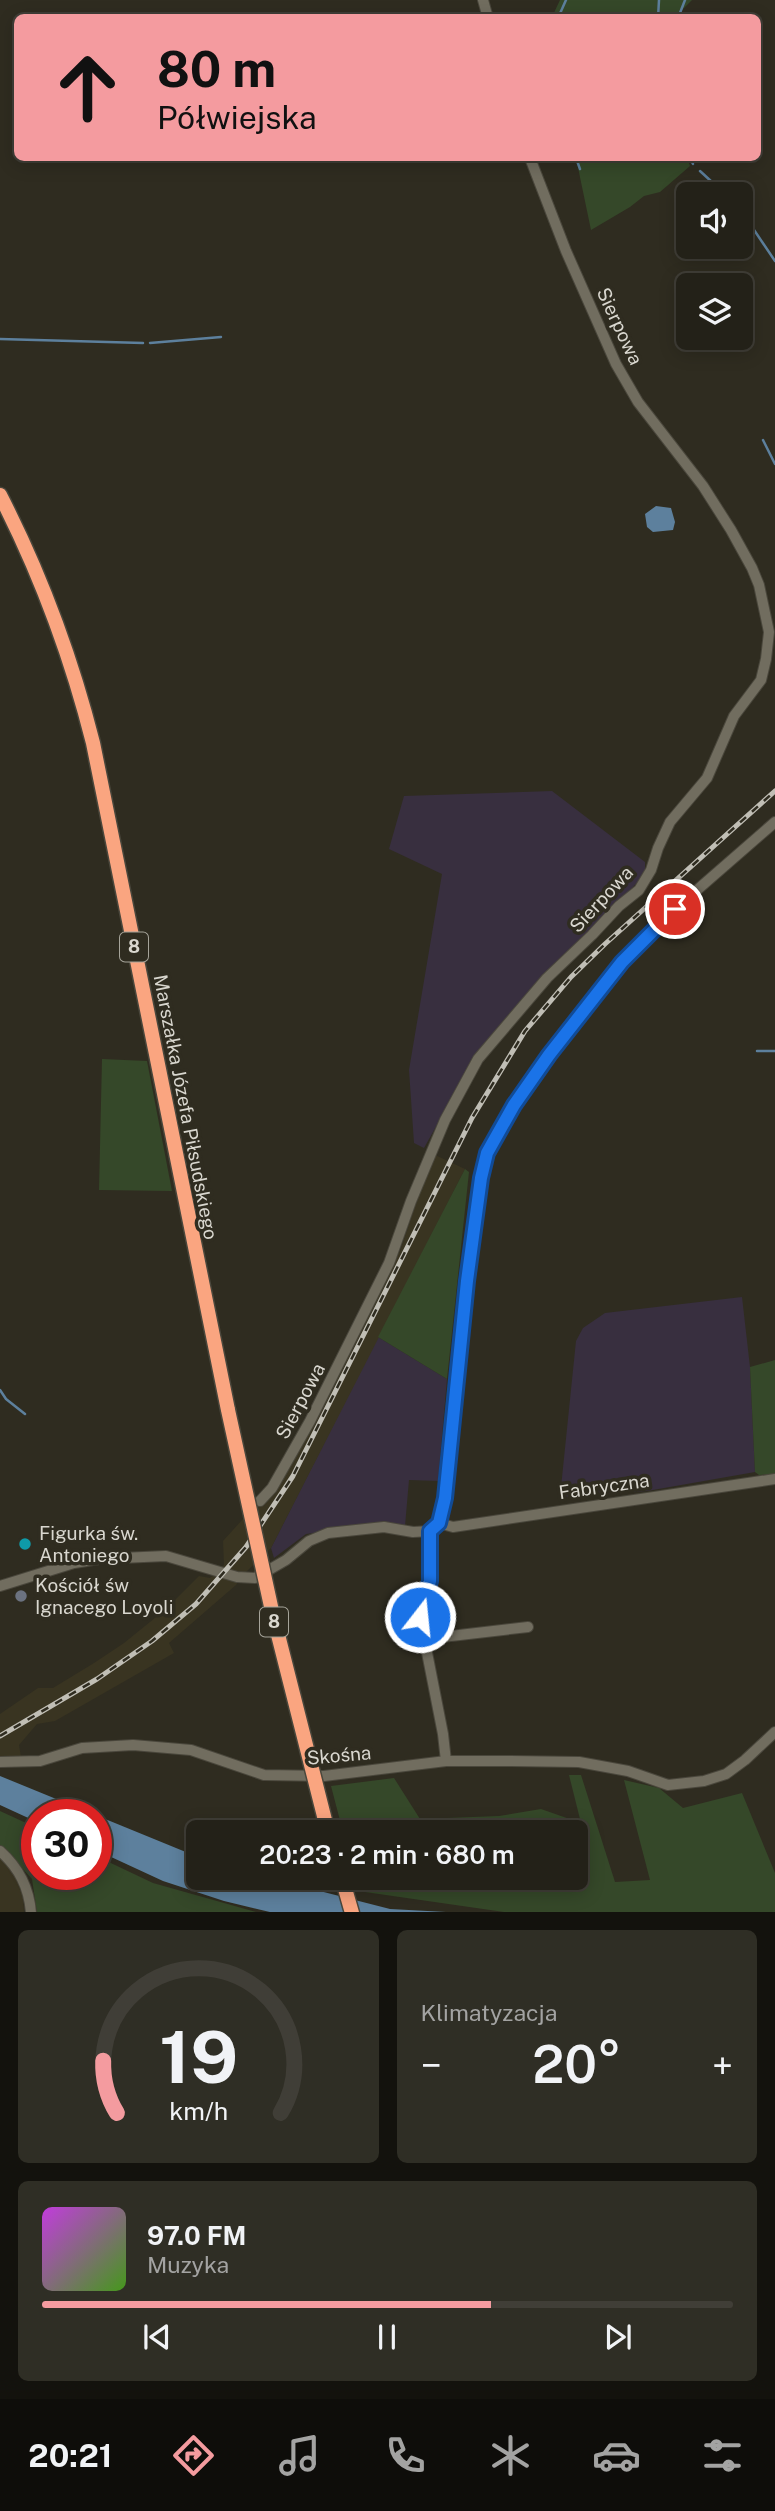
<!DOCTYPE html>
<html lang="pl">
<meta charset="utf-8">
<style>
:root{--surface:#232118;--page:#2f2e25;--text:#f1f3f6;--muted:#a3a3a2;--line:#403e37;--accent:#f49b9f}
body{margin:0;font-family:"Public Sans",sans-serif;background:var(--page);color:var(--text);height:100vh;display:flex;flex-direction:column;font-size:26px;white-space:nowrap}
*{box-sizing:border-box;margin:0}
p{font-size:23px;color:var(--muted)}
.icon{flex:none;width:38px;height:38px;fill:none;stroke:currentColor;stroke-width:2;stroke-linecap:round;stroke-linejoin:round}
.map{position:relative;height:1912px;overflow:hidden}
.sheet{display:flex;flex-direction:column;gap:18px;padding:18px;background:#13120d;flex:1}
.sheet>*{flex:none}
.top-card{position:absolute;left:14px;top:14px;width:747px;height:147px;border-radius:10px;box-shadow:0 4px 18px #0003,0 0 0 2px var(--line);background:#f49b9f;color:#111;overflow:hidden}
.controls{position:absolute;left:676px;top:182px;display:grid;gap:14px}
.controls a{display:grid;place-items:center;width:77px;height:77px;border-radius:10px;background:var(--surface);box-shadow:0 4px 18px #0003,0 0 0 2px var(--line);font-size:35px}
.speed{position:absolute;left:21px;top:1799px;display:flex;gap:14px;font-size:35px;font-weight:700;text-align:center}
.speed>*{display:grid;place-content:center;width:91px;height:91px;border-radius:50%;background:var(--surface);box-shadow:0 4px 18px #0003,0 0 0 2px var(--line);line-height:1}
.speed .limit{border:10px solid #d22;background:#fff;color:#111}
.pin{position:absolute;display:grid;place-items:center;width:60px;height:60px;color:#fff;margin:-30px;border:4px solid #fff;border-radius:50%;box-shadow:0 2px 7px #0007}
.me{position:absolute;width:77px;margin:-38px;rotate:16deg;stroke-linejoin:round;filter:drop-shadow(0 0 5px #0008)}
.turn{display:flex;align-items:center;gap:24px;height:147px;padding:0 28px;font-size:32px}
.turn .icon{width:91px;height:91px;stroke-width:2.5}
.turn b{display:block;font-size:49px;line-height:60px}
.big{font-size:52px;font-weight:600;line-height:1.1}
.sheet .card{flex:1;display:flex;flex-direction:column;justify-content:center;gap:10px;min-width:0;padding:0 24px;border-radius:10px;background:var(--page)}
.sheet .dial{align-items:center;gap:0}
.dial svg{height:182px;overflow:visible;fill:none;stroke:var(--line);stroke-width:7;stroke-linecap:round;text-anchor:middle}
.dial text{fill:var(--text);stroke:none}
.song{display:flex;align-items:center;gap:21px}
.cover{width:84px;height:84px;border-radius:10px;background:linear-gradient(135deg,hsl(290 70% 55%),hsl(100 70% 35%))}
.played{height:7px;border-radius:4px;background:linear-gradient(90deg,var(--accent) 65%,var(--line) 65%)}
.keys{display:flex;justify-content:space-around;direction:ltr}
.heat{display:flex;justify-content:space-between;align-items:center;font-size:38px;direction:ltr}
.sheet .tiles{flex:1;display:grid;gap:18px;grid-template-columns:1fr 1fr}
.card:last-child{grid-column:span 2}
.trip{position:absolute;left:186px;top:1820px;width:402px;height:70px;border-radius:10px;background:var(--surface);box-shadow:0 4px 18px #0003,0 0 0 2px var(--line);font-weight:600;line-height:70px;text-align:center}
.tab-bar{display:flex;height:112px;justify-content:space-around;align-items:center;background:#0e0d0a;color:var(--muted)}
.tab-bar .icon{width:49px;height:49px}
.tab-bar .active{color:var(--accent)}
.tab-bar b{font-size:32px;color:var(--text)}
.map>svg:first-child{display:block}
</style>
<div class="map">
<svg width="775" height="1913" viewBox="0 0 775 1913">
<rect width="100%" height="100%" fill="#2f2c20"/>
<path fill="#382f3f" d="M552,791l93,71v12l-170,183 -51,91 -10,-5 -5,-73 33,-196 -53,-25 15,-53z
M742,1297l8,70 5,105 -108,19 -87,6 16,-156 7,-13 22,-15z
M378,1337l69,42 -9,102 -29,-1 -4,46 -28,-2 -71,10 -32,24 -3,-10z"/>
<path fill="#393421" d="M433,1154l32,15 -194,379 -24,23 -11,14 -67,58 5,10 -119,68 -18,3 -18,21 2,12 -21,-1v-42l38,-26h15l41,-25 30,-20 42,-34 33,-33 11,2 14,-13 -1,-24 19,-21 32,-29 24,-42 102,-198z
M0,1857l14,17 9,23 1,15h-24z"/>
<path fill="#354829" d="M560,0h132l-17,17h-123z
M576,158h111l3,8 -30,26 -16,4 -14,11 -39,23z
M102,1059l45,2 25,130 -73,-1z
M465,1169l4,3 -22,207 -69,-42z
M775,1360v114l-16,1 -4,-3 -5,-105z
M569,1775h12l34,107 35,-2 -26,-100 35,8 24,20 59,-15 33,80v39l-264,1 -153,-22 -3,-13h221v-46h-233l-12,-46 63,-8 26,41 79,-3 42,-7 40,14z
M0,1811l37,17v46h59v-18l57,27 103,29h-219l-5,-33 -27,-30 -5,-3z"/>
<path fill="#5d809d" d="M656,506l15,2 4,14 -2,8 -20,2 -6,-5 -2,-13z
M0,1776l198,81v21h71l121,31 56,3 -172,1 -50,-12 -61,-20 -67,-31v-35h-59v7l-37,-17z"/>
<g fill="none" stroke-linecap="round" stroke-linejoin="round">
<path stroke="#5d809d" stroke-width="2.5" d="M558,18l8,-18
M658,18l1,-18
M678,18l7,-18
M576,158l4,11
M690,158l3,6
M700,171l25,23
M740,209l35,52
M0,339l143,4
M150,343l71,-6
M763,440l12,24
M757,1051h18
M0,1390l6,9 19,15"/>
<g stroke="#4a473c" stroke-width="12">
<path id="minor" d="M483,0l5,18
M260,1501l12,-13 38,-67 79,-158 22,-62 34,-81 33,-61 69,-81 45,-43 27,-29 20,-16 12,-20 7,-22 12,-26 37,-44 27,-62 27,-36 5,-21 3,-27 -10,-47 -7,-17 -21,-38 -28,-44 -65,-84 -22,-38 -50,-113 -36,-93
M439,1523l14,4 322,-48
M431,1531v50l-11,36 23,117 3,27
M0,1586l74,-23 25,-4 67,-3 71,21 18,1 31,-18 23,-19 19,-8 56,-6 29,5 18,-1 8,-8 6,-25 22,-217 14,-103 6,-25 27,-48 35,-50 73,-93 36,-38 117,-102
M425,1639l103,-12
M0,1762l40,-1 42,-13 51,-3 58,5 73,25 60,1 122,-15h65l68,1 49,9 40,14 36,-4 22,-7 19,-14 30,-28
M0,1851c19,17 29,36 31,62"/>
</g>
<g stroke="#4a473c" stroke-width="17">
<path id="highway" d="M0,495c41,80 71,161 93,248l135,667
M342,1878l10,35"/>
</g>
<use href="#minor" stroke="#716d5f" stroke-width="10"/>
<use href="#highway" stroke="#faa580" stroke-width="14"/>
<g stroke="#c0beb5" stroke-width="5">
<path id="rail" d="M0,1736l97,-57 55,-38 44,-37 50,-57 47,-71 179,-358 53,-87 46,-54 34,-33 170,-153"/>
</g>
<use href="#rail" stroke="#2f2c20" stroke-width="2.5" stroke-dasharray="8" stroke-linecap="butt"/>
<g stroke="#4a473c" stroke-width="17" stroke-linecap="butt">
<path id="highway-bridge" d="M228,1410l44,201 56,221"/>
</g>
<use href="#highway-bridge" stroke="#faa580" stroke-width="14"/>
</g>
<g fill="none" stroke-linecap="round" stroke-linejoin="round">
<g stroke="#114b97" stroke-width="18">
<path id="route" d="M420,1617l10,-36v-50l9,-8 6,-25 22,-217 14,-103 6,-25 27,-48 35,-50 73,-93 53,-53"/>
</g>
<use href="#route" stroke="#1a73e8" stroke-width="12"/>
</g>
<circle fill="#0f9aa8" stroke="#2f2c20" stroke-width="2.5" cx="25" cy="1544" r="7"/>
<circle fill="#6b7280" stroke="#2f2c20" stroke-width="2.5" cx="21" cy="1596" r="7"/>
<g text-anchor="middle" stroke-width="7" stroke-linejoin="round" paint-order="stroke">
<g fill="#2f2c20" stroke="#a6a49a" stroke-width="2">
<rect x="120" y="932.5" width="28" height="29" rx="5"/>
<rect x="260" y="1607.5" width="28" height="29" rx="5"/>
</g>
<g font-size="18" font-weight="bold" fill="#d9d7cf">
<text x="134" y="953">8</text>
<text x="274" y="1628">8</text>
</g>
<g font-size="19" fill="#d9d7cf" stroke="#2f2c20">
<text transform="translate(620 326) rotate(65)" y="7">Sierpowa</text>
<text transform="translate(601 899) rotate(-47)" y="7">Sierpowa</text>
<text transform="translate(186 1107) rotate(79)" y="7">Marszałka Józefa Piłsudskiego</text>
<text transform="translate(300 1401) rotate(-62)" y="7">Sierpowa</text>
<text transform="translate(604 1486) rotate(-8)" y="7">Fabryczna</text>
<text transform="translate(339 1755) rotate(-5)" y="7">Skośna</text>
</g>
<g font-size="19" fill="#d9d7cf" stroke="#2f2c20" text-anchor="start">
<text x="39" y="1540">Figurka św.<tspan x="39" dy="22">Antoniego</tspan></text>
<text x="35" y="1592">Kościół św<tspan x="35" dy="22">Ignacego Loyoli</tspan></text>
</g>
</g>
</svg>
<div class="controls">
<a><svg class="icon" aria-label="sound" viewBox="0 0 24 24"><path d="M4 9h4l5-4v14l-5-4H4zM17 9q2 3 0 6"/></svg></a>
<a><svg class="icon" aria-label="layers" viewBox="0 0 24 24"><path d="M12 4l9 5-9 5-9-5zM3 14l9 5 9-5"/></svg></a>
</div>
<div class="speed"><div class="limit">30</div></div>
<div class="pin" style="left:675px;top:909px;background:#d93025"><svg class="icon" aria-label="arrive" viewBox="0 0 24 24"><path d="M6 21V4h12l-3 4 3 4H6"/></svg></div>
<svg class="me" style="left:420px;top:1617px" viewBox="-20 -20 40 40"><circle r="17" fill="#1a73e8" stroke="#fff" stroke-width="3"/><path d="M0-11L8 9 0 5-8 9z" fill="#fff"/></svg>
<div class="trip">20:23 · 2 min · 680 m</div>
<div class="top-card">
<div class="turn"><svg class="icon" aria-label="ahead" viewBox="0 0 24 24"><path d="M12 20V5M6 11l6-6 6 6"/></svg><div><b>80 m</b>Półwiejska</div></div>
</div>
</div>
<section class="sheet">
<div class="tiles">
<div class="card dial"><svg viewBox="0 0 100 80">
<path d="M14 69A42 42 0 1 1 86 69"/>
<path d="M14 69A42 42 0 0 1 8 46" stroke="#f49b9f"/>
<text x="50" y="56" font-size="32" font-weight="700">19</text>
<text x="50" y="72" font-size="11">km/h</text>
</svg></div>
<div class="card"><p>Klimatyzacja</p>
<div class="heat"><a>−</a><b class="big">20°</b><a>+</a></div>
</div>
<div class="card">
<div class="song"><i class="cover"></i><div><b>97.0 FM</b><p>Muzyka</p></div></div>
<div class="played"></div>
<div class="keys"><svg class="icon" aria-label="previous" viewBox="0 0 24 24"><path d="M18 5L8 12l10 7zM5 5v14"/></svg><svg class="icon" aria-label="pause" viewBox="0 0 24 24"><path d="M8 5v14M16 5v14"/></svg><svg class="icon" aria-label="next" viewBox="0 0 24 24"><path d="M6 5l10 7-10 7zM19 5v14"/></svg></div>
</div>
</div>
</section>
<nav class="tab-bar">
<b>20:21</b>
<svg class="icon active" aria-label="directions" viewBox="0 0 24 24"><path d="M12 3l9 9-9 9-9-9zM9 14v-3h6M13 9l2 2-2 2"/></svg>
<svg class="icon" aria-label="music" viewBox="0 0 24 24"><path d="M9 18V5l10-2v13"/><circle cx="6" cy="18" r="3"/><circle cx="16" cy="16" r="3"/></svg>
<svg class="icon" aria-label="phone" viewBox="0 0 24 24"><path d="M5 4h4l2 5-3 2q2 4 5 5l2-3 5 2v4C11 20 4 13 5 4z"/></svg>
<svg class="icon" aria-label="climate" viewBox="0 0 24 24"><path d="M12 3v18M4 7l16 10M4 17L20 7"/></svg>
<svg class="icon" aria-label="car" viewBox="0 0 24 24"><path d="M5 17H2v-5l4-1 3-4h7l3 4 3 1v5h-3M9 17h6M6 11h13"/><circle cx="7" cy="17" r="2"/><circle cx="17" cy="17" r="2"/></svg>
<svg class="icon" aria-label="filters" viewBox="0 0 24 24"><path d="M4 7h16M4 17h16"/><circle cx="9" cy="7" r="2"/><circle cx="15" cy="17" r="2"/></svg>
</nav>
